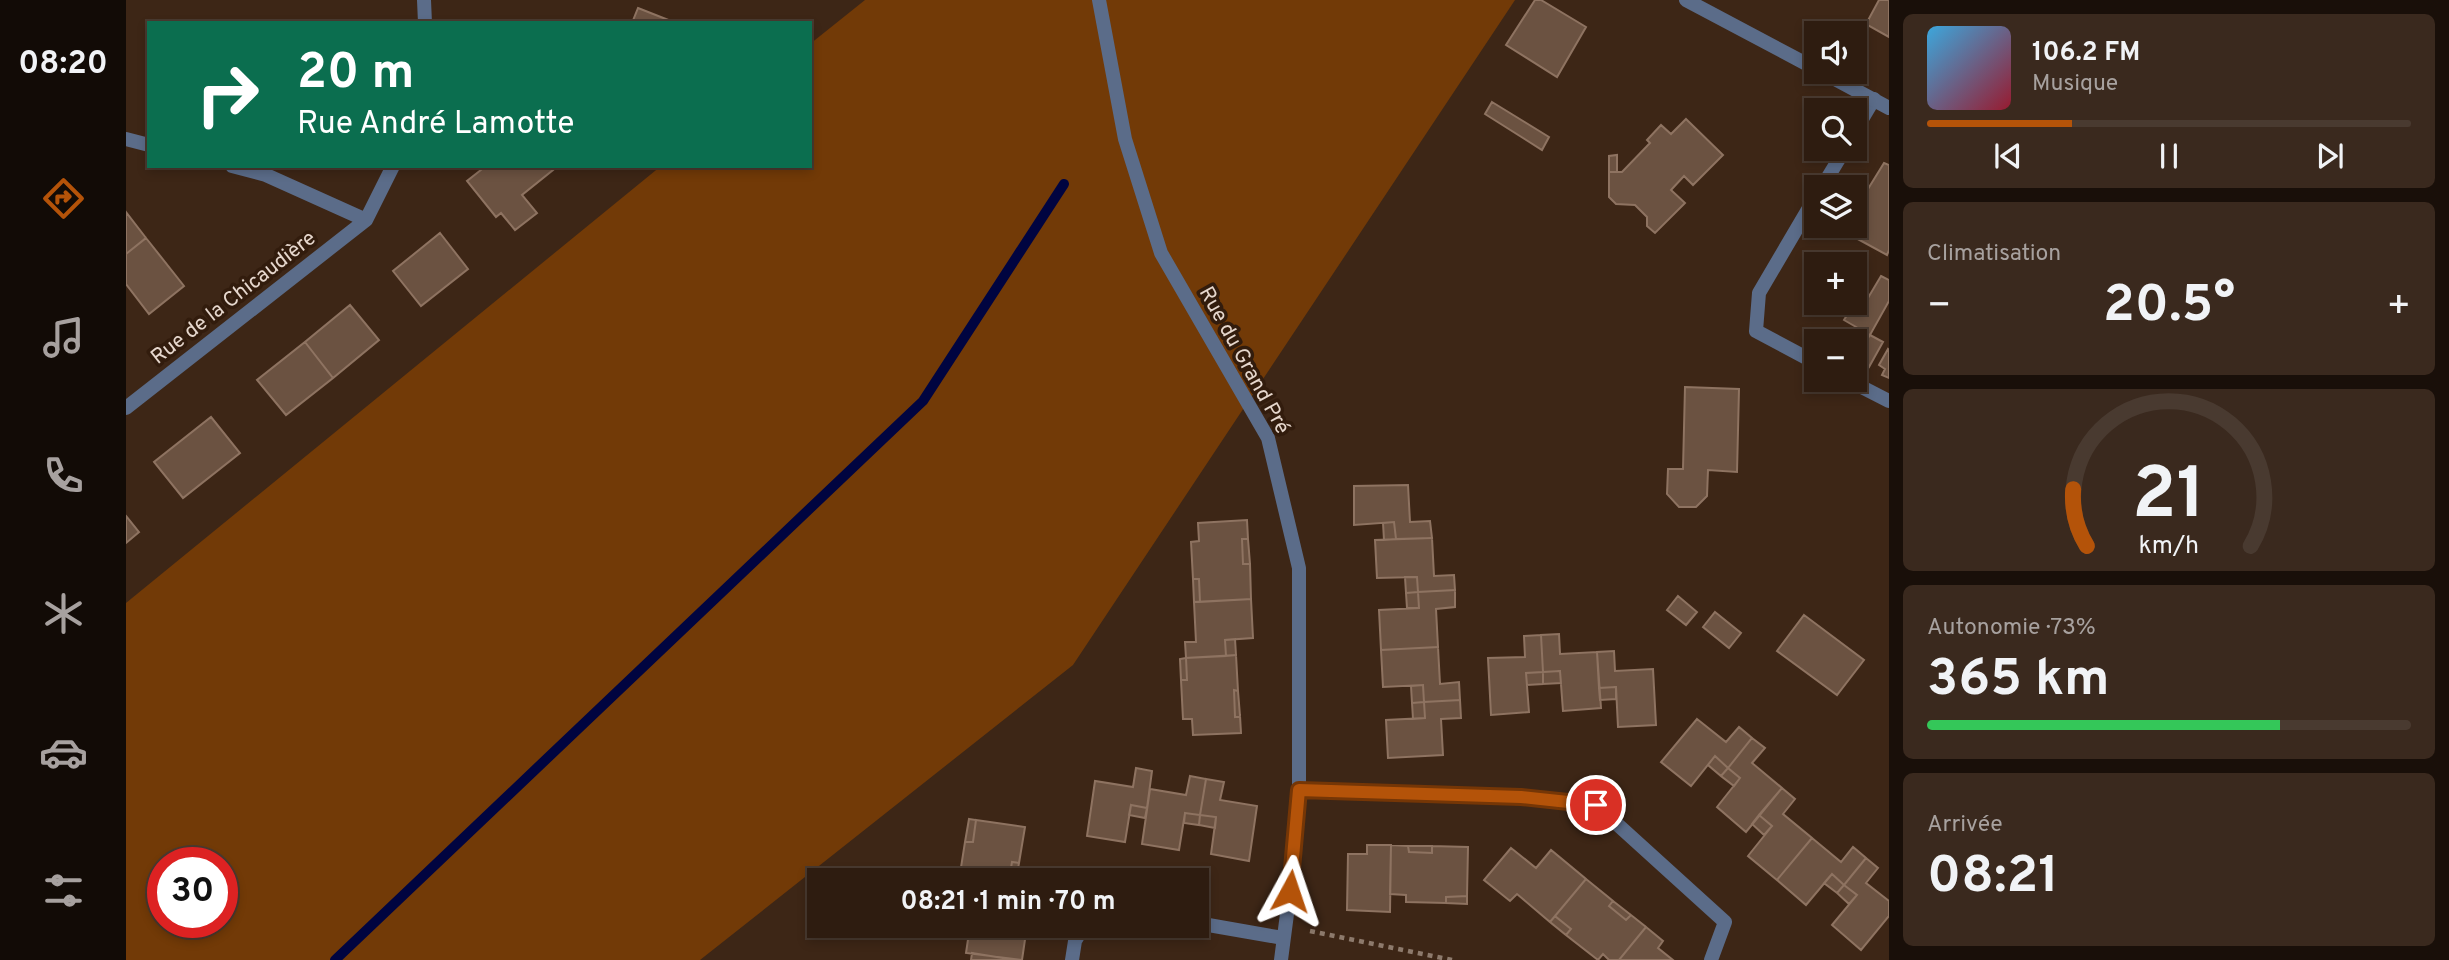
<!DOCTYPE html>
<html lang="fr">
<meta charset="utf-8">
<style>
:root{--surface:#2e1c10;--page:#3a291e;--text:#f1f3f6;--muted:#a7a19f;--line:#493a30;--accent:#b45309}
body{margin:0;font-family:Overpass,sans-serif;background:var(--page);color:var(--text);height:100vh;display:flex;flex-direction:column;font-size:26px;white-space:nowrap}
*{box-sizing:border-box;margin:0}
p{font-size:23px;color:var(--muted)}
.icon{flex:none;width:38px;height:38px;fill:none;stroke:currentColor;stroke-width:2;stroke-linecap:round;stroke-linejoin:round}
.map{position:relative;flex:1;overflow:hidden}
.drawer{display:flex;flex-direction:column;gap:14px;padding:14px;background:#190f09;width:560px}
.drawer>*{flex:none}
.banner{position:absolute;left:21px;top:21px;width:665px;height:147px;border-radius:0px;box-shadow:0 4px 10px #0003,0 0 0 2px var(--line);background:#0b6e4f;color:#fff;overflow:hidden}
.buttons{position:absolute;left:1678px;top:21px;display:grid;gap:14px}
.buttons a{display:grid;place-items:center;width:63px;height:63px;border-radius:0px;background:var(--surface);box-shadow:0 4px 10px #0003,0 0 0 2px var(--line);font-size:35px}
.speed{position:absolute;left:21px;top:847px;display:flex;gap:14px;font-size:35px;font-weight:700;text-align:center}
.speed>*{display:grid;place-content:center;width:91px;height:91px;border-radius:50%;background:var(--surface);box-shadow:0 4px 10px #0003,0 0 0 2px var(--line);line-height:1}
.speed .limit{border:10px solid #d22;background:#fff;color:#111}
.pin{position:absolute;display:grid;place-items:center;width:60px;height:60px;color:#fff;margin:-30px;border:4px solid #fff;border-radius:50%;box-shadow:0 2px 7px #0007}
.me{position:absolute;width:77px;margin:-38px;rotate:5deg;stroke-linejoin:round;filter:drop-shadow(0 0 5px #0008)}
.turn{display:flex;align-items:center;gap:24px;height:147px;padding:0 35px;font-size:32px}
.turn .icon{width:91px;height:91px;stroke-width:2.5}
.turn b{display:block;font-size:49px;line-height:60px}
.big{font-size:52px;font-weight:700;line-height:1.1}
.drawer .card{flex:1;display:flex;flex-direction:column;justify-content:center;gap:10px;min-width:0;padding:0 24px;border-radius:10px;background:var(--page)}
.drawer .dial{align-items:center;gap:0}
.dial svg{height:182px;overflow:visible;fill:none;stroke:var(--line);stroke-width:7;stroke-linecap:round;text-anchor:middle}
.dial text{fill:var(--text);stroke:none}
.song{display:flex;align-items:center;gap:21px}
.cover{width:84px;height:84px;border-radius:10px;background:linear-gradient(135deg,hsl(200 70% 55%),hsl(350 70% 35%))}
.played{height:7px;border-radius:4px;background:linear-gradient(90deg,var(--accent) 30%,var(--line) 30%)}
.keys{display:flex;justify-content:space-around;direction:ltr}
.heat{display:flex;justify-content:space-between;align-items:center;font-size:38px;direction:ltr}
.charge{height:10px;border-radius:5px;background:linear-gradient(90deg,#34c759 73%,var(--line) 0)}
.trip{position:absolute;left:681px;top:868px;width:402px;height:70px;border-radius:0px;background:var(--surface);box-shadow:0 4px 10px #0003,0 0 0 2px var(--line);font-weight:700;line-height:70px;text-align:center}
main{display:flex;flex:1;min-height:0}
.menu{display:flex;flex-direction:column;width:126px;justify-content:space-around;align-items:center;background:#120b06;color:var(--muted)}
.menu .icon{width:49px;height:49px}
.menu .selected{color:var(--accent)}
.menu b{font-size:32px;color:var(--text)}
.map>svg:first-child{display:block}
</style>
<main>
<nav class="menu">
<b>08:20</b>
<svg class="icon selected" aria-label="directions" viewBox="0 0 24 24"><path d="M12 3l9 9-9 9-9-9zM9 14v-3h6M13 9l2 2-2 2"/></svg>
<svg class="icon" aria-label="music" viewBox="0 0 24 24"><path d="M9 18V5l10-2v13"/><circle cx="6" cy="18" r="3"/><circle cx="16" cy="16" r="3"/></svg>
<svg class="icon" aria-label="phone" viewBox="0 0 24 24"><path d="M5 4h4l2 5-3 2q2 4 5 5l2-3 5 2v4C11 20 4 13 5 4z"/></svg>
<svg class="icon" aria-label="climate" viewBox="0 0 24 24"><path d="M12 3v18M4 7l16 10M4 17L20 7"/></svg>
<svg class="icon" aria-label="car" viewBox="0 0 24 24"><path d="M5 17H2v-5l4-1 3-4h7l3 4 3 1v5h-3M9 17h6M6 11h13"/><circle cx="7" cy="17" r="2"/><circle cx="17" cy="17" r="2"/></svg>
<svg class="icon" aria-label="filters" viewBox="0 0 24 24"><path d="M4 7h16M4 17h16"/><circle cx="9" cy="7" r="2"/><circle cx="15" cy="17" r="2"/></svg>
</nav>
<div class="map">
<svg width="1763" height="960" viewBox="0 0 1763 960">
<rect width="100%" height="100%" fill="#3d2616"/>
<path fill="#723a07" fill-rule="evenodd" d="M739,0h650l-442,665 -373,295h-574v-357l535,-437h149v-122zM37,863h59v59h-59z"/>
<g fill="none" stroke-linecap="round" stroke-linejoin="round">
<path stroke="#000440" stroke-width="10" d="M209,960l588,-559 141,-217"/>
</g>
<path fill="#6b5241" stroke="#8e7361" stroke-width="2" d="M1409,0h6l45,27 -29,50 -51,-32z
M1753,0h10v37l-23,-13z
M512,8l38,15h-44z
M1366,102l57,35 -7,13 -57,-36z
M1560,119l37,36 -30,30 -9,-9 -13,14 14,13 -30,30 -8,-7v-9l-12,-12 -19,-1 -7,-7v-25h13l28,-29 -3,-3 14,-15 10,9z
M1491,155v17h-8v-16z
M1758,163l5,2v85l-2,5 -44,-24 3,-5h9v-16z
M360,166h64l3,4 -31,25 15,18 -22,17 -14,-17 -5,4 -29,-36z
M0,212l20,26 -20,16z
M314,233l28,36 -47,37 -28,-35z
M20,238l38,48 -35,28 -23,-30v-30z
M1755,276l8,4v21l-19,34 -26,-15 10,-16 8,4z
M224,305l29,35 -46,38 -28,-36z
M1706,331l4,3 13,7h-24z
M1744,335l13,7 -14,25 -14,-9z
M179,342l28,36 -47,37 -29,-35z
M1762,349l1,1v28l-7,-3 3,-6 -6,-4z
M1559,387l54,2 -2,83 -29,-2 -1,26 -11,11h-17l-12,-13 1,-25h15z
M85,417l29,36 -57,45 -29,-36z
M1282,485l2,37 20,-1 2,17 -36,1 -2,-17 -40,3v-39z
M0,516l13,16 -13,11z
M1121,520l1,19h-6l1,25h7l1,35 -51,3 -1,-23h-6l-2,-37 8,-1 -1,-18z
M1268,522l2,17 -12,1 -1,-17z
M1306,538l2,38 20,-1 1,15 -37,2 -1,-15 -40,1 -2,-38z
M1116,539h6l2,25h-7z
M1279,577h12l1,15 -12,1z
M1067,579h6l1,23h-6z
M1329,590v17l-19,2 2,38 -57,3 -2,-40 40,-2 -1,-16z
M1292,592l1,16h-12l-1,-15z
M1552,596l19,16 -11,13 -19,-15z
M1125,599l2,39 -28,2 1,16 -40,2 -1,-16h11l-2,-40z
M1589,612l26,21 -12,15 -26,-21z
M1678,615l60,45 -27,35 -60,-44z
M1433,634l1,20 37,-2 4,56 -38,3 -3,-40 -17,1 -2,-37z
M1415,635l2,37 -17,1 3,39 -38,3 -3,-57 37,-1 -1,-21z
M1109,639l1,16 -10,1 -1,-16z
M1312,647l2,37 19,-2 1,18 -36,2 -1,-17 -40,2 -2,-37z
M1488,651l1,20 38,-2 3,56 -38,2 -2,-40 -17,1 -2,-36z
M1110,655l2,36 -4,-1 1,27 5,-1 1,17 -48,2 -1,-16h-9l-2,-39h6l-1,-22z
M1060,658l1,22h-6l-1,-21z
M1434,671l1,12 -18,1v-12z
M1417,672v12l-16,1 -1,-12z
M1297,685l1,17 -12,1 -1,-17z
M1490,687v12l-16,1 -1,-12z
M1108,690l4,1 2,25 -5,1z
M1334,700l1,18 -20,1 2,36 -55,3 -2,-38 39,-2 -1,-16z
M1298,702l1,16 -12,1 -1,-16z
M1571,719l29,23 13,-15 13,11 -24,30 -13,-12 -24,30 -30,-24z
M1626,738l13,10 -13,15 30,25 -36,44 -29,-25 23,-29 -12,-10z
M1589,756l13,12 -7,8 -13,-11z
M1010,768l16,3 -5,37 -16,-3 -6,37 -38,-6 8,-55 38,6z
M1602,768l12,10 -6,8 -13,-10z
M1064,776l16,3 -6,36 -15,-2 -6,37 -37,-6 8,-55 36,6z
M1080,779l18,3 -4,18 37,6 -8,55 -38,-7 5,-37 -16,-2z
M1656,788l13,11 -12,15 29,24 -35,42 -29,-24 24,-30 -13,-11z
M1005,805l16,3 -2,10 -16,-3z
M1059,813l15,2 -1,10 -15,-2z
M1074,815l16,2 -1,11 -16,-3z
M1633,815l13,11 -8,9 -12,-11z
M843,819l7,1 -3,22h-8z
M850,820l49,7 -6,36 -7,-1 -3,18h-50l6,-38h8z
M1686,838l29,24 12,-15 13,11 -22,27 -12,-11 -26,31 -29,-25z
M1241,845h24l-1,67 -43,-2 1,-56h19z
M1265,845l17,1 1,6 23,1v-7l36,1 -1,49 -21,1v6l-40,-1v-7l-16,-1z
M1282,846h24v7l-23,-1z
M1385,848l25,20 15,-18 35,29 -36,43 -33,-28 -7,7 -26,-21z
M1740,858l12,10 -12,15 23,18v15l-28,34 -29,-25 25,-30 -13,-10z
M886,862l7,1 -3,17h-7z
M1706,874l12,11 -7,8 -13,-10z
M1460,879l27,22 -4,5 17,14 5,-5 15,12 -27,33h-10l-6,-6 -5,6 -32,-25 5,-6 -16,-13z
M1718,885l13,10 -8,9 -12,-11z
M1341,896v8l-21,-1v-6z
M1487,901l18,14 -5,5 -17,-14z
M1429,916l16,13 -5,6 -16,-13z
M844,926h57l-5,34 -56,-7z
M1520,927l17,14 -5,7 15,12h-54z
M846,953l43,7h-44z"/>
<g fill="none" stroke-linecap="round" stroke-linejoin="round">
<path stroke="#8d7a6c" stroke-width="4.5" stroke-dasharray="5 5" stroke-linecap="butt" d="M1184,931l142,29"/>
<path stroke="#5b6c89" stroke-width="14" d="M1729,131l19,-32
M1696,187l23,-38
M1690,196l-57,97 -3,38 60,32
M1722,380l41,21"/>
<path stroke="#5b6c89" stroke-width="14" d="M298,0l1,23
M973,0l26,139 36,114 107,185 31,130v222l-9,101 -9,69
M1560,0l130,69
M1696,72l67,36
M0,139l23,6
M106,166l34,9 100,45
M0,408l240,-188 27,-54
M1173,790l222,7 75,8 129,117 -14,38
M1071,923l86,15
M946,960l3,-19 9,-15"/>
</g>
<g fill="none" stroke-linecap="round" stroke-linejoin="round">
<g stroke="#753606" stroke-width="18">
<path id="route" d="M1164,891l9,-101 222,7 75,8"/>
</g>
<use href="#route" stroke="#b45309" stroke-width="12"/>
</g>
<g text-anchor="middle" stroke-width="7" stroke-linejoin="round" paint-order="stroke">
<g font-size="21" fill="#e6d7cd" stroke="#321c0d">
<text transform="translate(107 297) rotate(-38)" y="7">Rue de la Chicaudière</text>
<text transform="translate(1119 360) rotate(61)" y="7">Rue du Grand Pré</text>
</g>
</g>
</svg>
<div class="buttons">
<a><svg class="icon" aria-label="sound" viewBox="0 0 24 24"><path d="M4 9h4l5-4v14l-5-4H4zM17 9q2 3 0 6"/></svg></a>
<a><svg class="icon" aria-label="search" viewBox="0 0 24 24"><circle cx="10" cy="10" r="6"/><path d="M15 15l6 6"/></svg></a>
<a><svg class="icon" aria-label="layers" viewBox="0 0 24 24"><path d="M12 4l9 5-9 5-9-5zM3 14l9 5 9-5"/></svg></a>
<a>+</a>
<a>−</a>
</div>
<div class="speed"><div class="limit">30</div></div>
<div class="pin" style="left:1470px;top:805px;background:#d93025"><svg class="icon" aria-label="arrive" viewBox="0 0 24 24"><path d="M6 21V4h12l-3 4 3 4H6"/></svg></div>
<svg class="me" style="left:1164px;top:891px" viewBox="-20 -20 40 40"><path d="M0-17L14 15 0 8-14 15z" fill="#b45309" stroke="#fff" stroke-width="4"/></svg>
<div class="trip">08:21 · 1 min · 70 m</div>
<div class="banner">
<div class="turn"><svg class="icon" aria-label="right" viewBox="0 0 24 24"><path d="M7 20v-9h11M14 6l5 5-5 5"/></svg><div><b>20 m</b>Rue André Lamotte</div></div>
</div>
</div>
<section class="drawer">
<div class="card">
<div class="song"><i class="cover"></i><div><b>106.2 FM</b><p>Musique</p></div></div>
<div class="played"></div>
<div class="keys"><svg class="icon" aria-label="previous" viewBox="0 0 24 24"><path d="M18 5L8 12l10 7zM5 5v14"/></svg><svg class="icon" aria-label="pause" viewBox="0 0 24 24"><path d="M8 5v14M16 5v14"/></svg><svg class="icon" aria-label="next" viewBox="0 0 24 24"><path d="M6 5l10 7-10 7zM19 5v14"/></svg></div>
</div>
<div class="card"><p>Climatisation</p>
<div class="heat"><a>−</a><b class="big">20.5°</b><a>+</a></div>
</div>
<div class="card dial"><svg viewBox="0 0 100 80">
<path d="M14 69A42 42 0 1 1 86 69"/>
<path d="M14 69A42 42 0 0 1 8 44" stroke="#b45309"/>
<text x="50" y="56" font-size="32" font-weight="700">21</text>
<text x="50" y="72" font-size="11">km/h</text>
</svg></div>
<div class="card"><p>Autonomie · 73%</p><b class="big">365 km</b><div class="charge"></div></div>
<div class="card"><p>Arrivée</p><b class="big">08:21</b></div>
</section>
</main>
